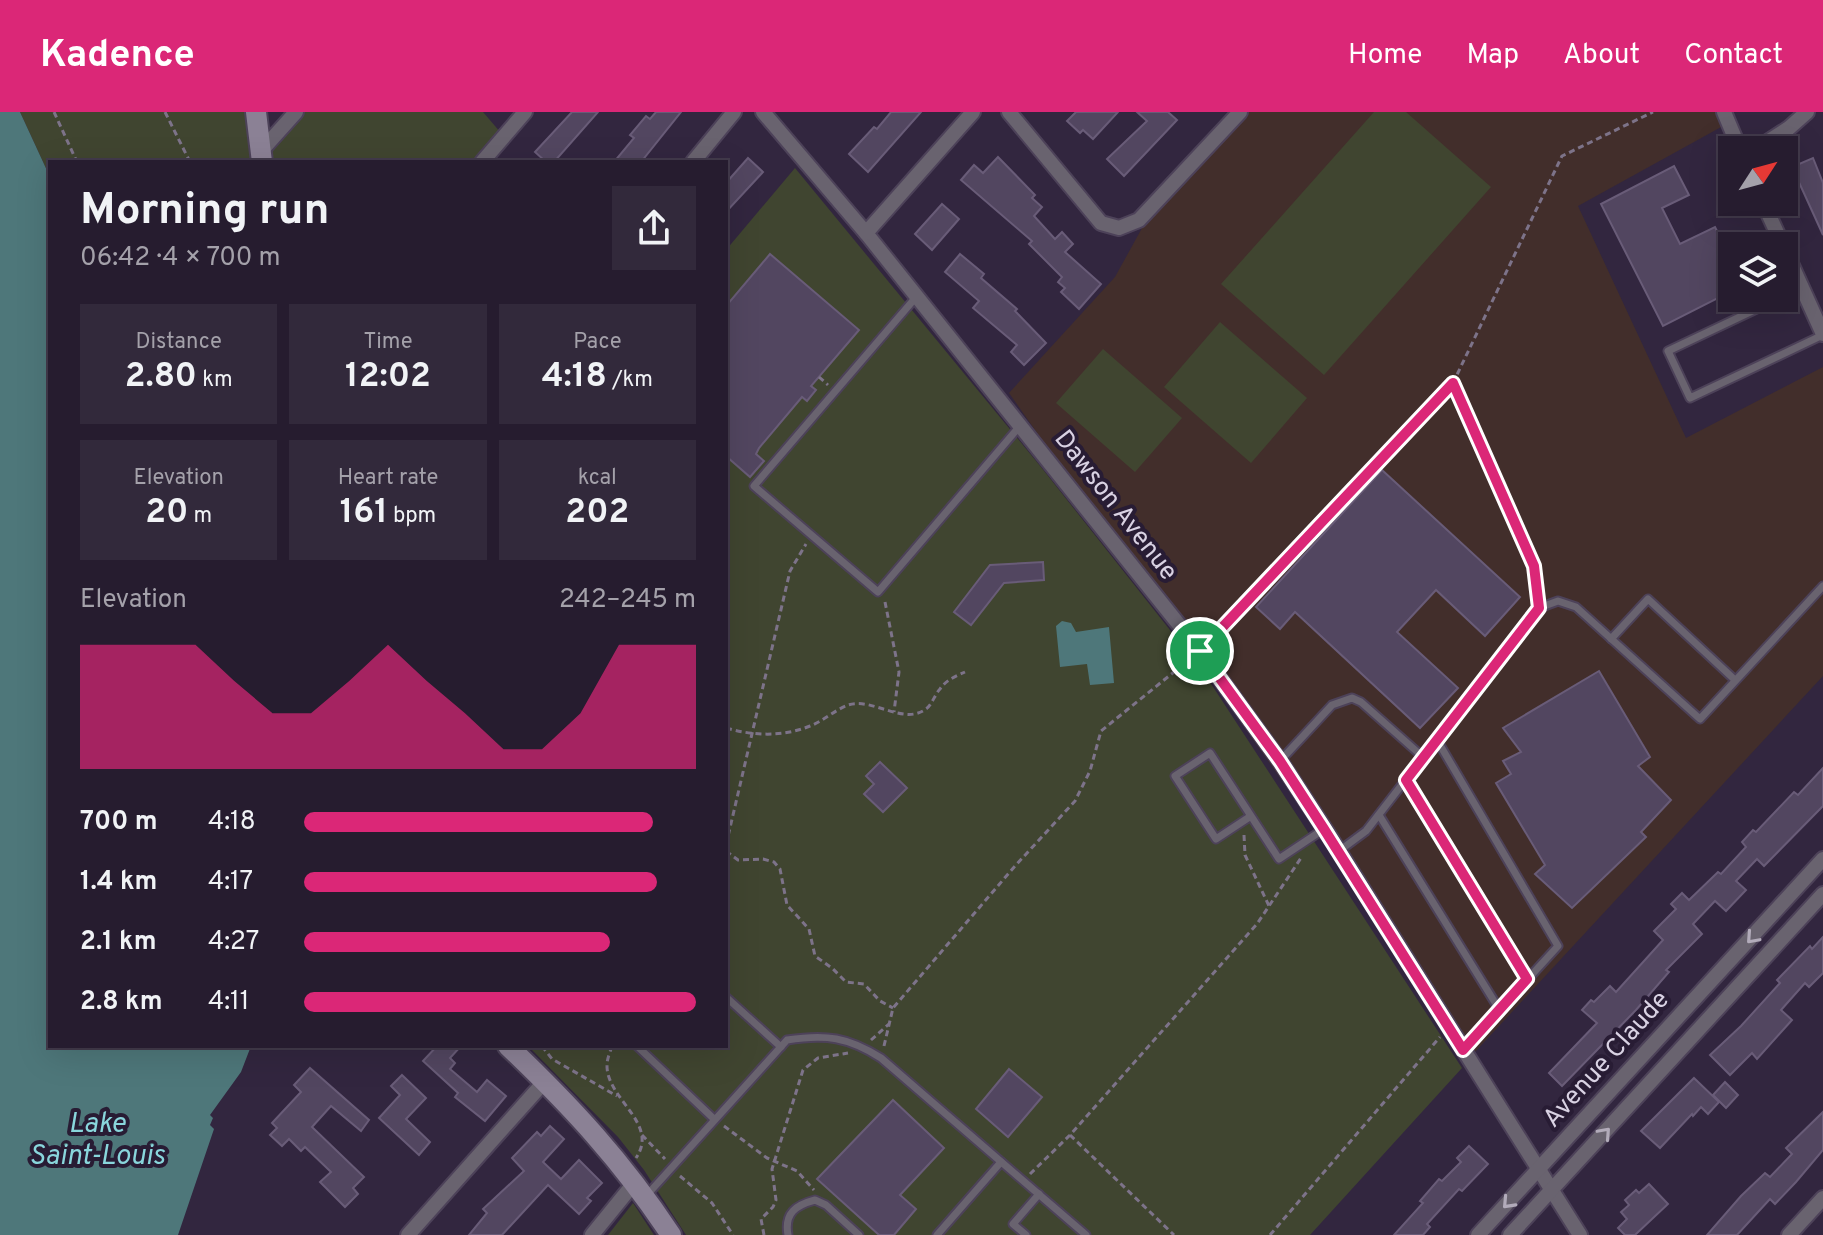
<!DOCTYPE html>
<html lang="en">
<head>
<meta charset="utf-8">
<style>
  body { margin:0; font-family:Overpass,sans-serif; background:#32293b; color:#f1f3f6; height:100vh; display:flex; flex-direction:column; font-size:30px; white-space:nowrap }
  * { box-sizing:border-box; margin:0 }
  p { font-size:26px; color:#a4a1aa }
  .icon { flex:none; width:44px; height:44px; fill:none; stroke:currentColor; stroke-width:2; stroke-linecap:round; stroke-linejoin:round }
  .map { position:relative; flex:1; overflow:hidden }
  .side { position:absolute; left:48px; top:48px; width:680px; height:888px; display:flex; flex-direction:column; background:#261c2f; border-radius:0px; box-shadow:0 8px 32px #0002,0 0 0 2px #423a4b }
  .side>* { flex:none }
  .needle { width:52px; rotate:54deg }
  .buttons { position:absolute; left:1718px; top:24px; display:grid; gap:16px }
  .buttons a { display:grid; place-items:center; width:80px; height:80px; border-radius:0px; background:#261c2f; box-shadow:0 8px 32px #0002,0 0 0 2px #423a4b; font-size:40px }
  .pin { position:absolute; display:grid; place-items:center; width:68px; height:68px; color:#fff; margin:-34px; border:4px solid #fff; border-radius:50%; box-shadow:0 2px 8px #0007 }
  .round { display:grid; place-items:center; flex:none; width:84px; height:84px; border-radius:0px; background:#32293b }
  .headline { display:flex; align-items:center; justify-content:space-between; height:136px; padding:0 32px }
  h1 { font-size:44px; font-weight:700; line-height:60px }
  .stats { display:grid; grid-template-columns:repeat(3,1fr); gap:12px; height:136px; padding:8px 32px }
  .stats div { display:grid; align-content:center; border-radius:0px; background:#32293b; text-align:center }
  .stats b { font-size:34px; font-weight:700 }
  .stats small { font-size:22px; font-weight:400 }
  .stats p { font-size:22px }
  .chart { height:224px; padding:16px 32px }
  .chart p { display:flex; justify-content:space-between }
  .chart svg { width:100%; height:144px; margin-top:8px; fill:#db2777; opacity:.7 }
  ul { padding:0 32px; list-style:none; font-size:26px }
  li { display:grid; grid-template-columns:128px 96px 1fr; align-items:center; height:60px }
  li i { height:20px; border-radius:10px; background:#db2777 }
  header { display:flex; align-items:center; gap:48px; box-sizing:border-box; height:112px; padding:0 40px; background:#db2777; color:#fff }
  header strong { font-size:38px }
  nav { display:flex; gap:44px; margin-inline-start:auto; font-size:28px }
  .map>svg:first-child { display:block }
</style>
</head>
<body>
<header>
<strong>Kadence</strong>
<nav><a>Home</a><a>Map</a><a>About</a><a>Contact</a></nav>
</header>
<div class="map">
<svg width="1823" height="1123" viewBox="0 0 1823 1123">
  <rect width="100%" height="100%" fill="#32263f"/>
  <polygon fill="#422e2b" points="1248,0 1716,0 1723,14 1578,94 1686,326 1823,255 1823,564 1474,941 1009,281 1115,165 1147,107"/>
  <g fill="#404530">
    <polygon points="20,0 245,0 251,50 50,50 50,65"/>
    <polygon points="296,0 483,0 501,21 473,50 262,50"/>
    <polygon points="1374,0 1406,0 1491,75 1324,263 1221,172"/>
    <polygon points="795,56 1041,355 1204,561 1462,956 1310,1123 686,1123 644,1058 618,1025 528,934 726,934 726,138"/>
    <polygon points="1220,210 1307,286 1251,351 1164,275"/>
    <polygon points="1103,237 1182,306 1135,360 1056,291"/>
    <polygon points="633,1091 654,1123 608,1123"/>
  </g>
  <g fill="#4e777a">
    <polygon points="0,0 20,0 50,65 50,934 251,934 241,960 210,1003 213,1006 210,1013 214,1017 178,1123 0,1123"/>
    <polygon points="1062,509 1071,511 1076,520 1109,515 1114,571 1090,573 1087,552 1060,555 1056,514"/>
  </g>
  <g fill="#524660" stroke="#695c78" stroke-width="2">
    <polygon points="572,0 598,0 554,50 546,50 535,40"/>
    <polygon points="656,0 681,0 641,50 614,50 634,26 630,23 646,4 650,7"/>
    <polygon points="891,0 921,0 868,60 849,42 874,15 877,17"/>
    <polygon points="1076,0 1118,0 1093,27 1083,18 1080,21 1067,9"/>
    <polygon points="1137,0 1168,0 1177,8 1124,64 1107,47 1147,9"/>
    <polygon points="998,45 1035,83 1032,86 1042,95 1034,104 1055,127 1062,120 1073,132 1065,140 1101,172 1079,197 1061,180 1065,176 1058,170 1062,165 1029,132 1032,129 961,68 974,53 983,61"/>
    <polygon points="748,46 763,60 726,100 726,71"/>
    <polygon points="1813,46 1823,71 1823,123 1792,55"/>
    <polygon points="1674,54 1689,83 1662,96 1680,132 1715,115 1732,148 1732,179 1663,214 1601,92"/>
    <polygon points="942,92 959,107 932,138 915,122"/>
    <polygon points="770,142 859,218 811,274 816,278 807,289 802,285 759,336 756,342 764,349 750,365 726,344 726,194"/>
    <polygon points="960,142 984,162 981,166 1017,197 1015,199 1046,231 1024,253 1011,240 1017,233 973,196 979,189 945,160"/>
    <polygon points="1382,358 1520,485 1485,524 1436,478 1397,520 1458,576 1420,616 1295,500 1280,517 1256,495"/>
    <polygon points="1043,450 1044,468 1004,471 971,513 954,500 990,453"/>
    <polygon points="1599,559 1650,645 1638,654 1671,688 1641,720 1646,725 1572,796 1535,762 1545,753 1496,671 1511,662 1503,649 1521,640 1503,616"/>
    <polygon points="880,650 907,676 883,700 864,682 874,672 866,664"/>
    <polygon points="1823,656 1823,694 1764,754 1757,747 1736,769 1746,778 1726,799 1715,789 1693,812 1702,822 1666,858 1669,860 1636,898 1562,974 1549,961 1597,911 1582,898 1591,888 1594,890 1610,874 1616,880 1663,828 1654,819 1676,797 1671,792 1682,781 1689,788 1718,760 1721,762 1746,735 1742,730 1753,718 1756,720 1794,680 1798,683"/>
    <polygon points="1823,825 1823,861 1809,875 1805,871 1781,898 1792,908 1757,947 1752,941 1730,963 1710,943 1741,914 1780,871 1777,868 1810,834 1812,837"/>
    <polygon points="437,934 461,934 450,946 455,951 450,957 477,980 487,968 506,984 485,1009 455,985 458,981 423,949"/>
    <polygon points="310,956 369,1008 361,1019 331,994 312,1015 364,1065 353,1076 358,1082 345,1095 320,1070 331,1060 305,1035 301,1039 289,1027 282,1034 270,1023 277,1016 272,1011 301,980 294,973"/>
    <polygon points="1009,957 1042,985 1008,1025 976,997"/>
    <polygon points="402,963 426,986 406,1007 430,1030 419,1043 379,1006 400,983 391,974"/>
    <polygon points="1694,966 1719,990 1708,1002 1701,995 1693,1004 1692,1002 1660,1036 1641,1019"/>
    <polygon points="1725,970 1738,983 1726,996 1713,983"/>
    <polygon points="893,988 944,1036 900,1083 916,1097 894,1123 879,1123 817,1067"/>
    <polygon points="1823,1000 1823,1038 1796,1070 1775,1092 1770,1087 1737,1123 1707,1123 1741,1084 1765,1061 1770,1065 1792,1042 1786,1036"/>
    <polygon points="550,1014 564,1027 543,1050 561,1067 579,1048 602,1071 587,1086 591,1089 579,1102 548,1073 502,1123 469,1123 487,1101 483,1097 524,1059 512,1046 537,1020 541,1024"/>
    <polygon points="1469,1034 1488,1052 1462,1079 1459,1077 1427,1112 1430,1115 1423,1123 1394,1123 1423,1091 1420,1089 1439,1067 1442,1069 1461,1050 1457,1046"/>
    <polygon points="1649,1072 1668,1092 1635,1123 1625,1123 1618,1116 1627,1107 1621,1100 1629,1093 1625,1088 1636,1078 1639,1081"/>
  </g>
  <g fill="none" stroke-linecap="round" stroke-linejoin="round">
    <g stroke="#4d4259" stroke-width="11">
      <g id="lane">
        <polyline points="917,184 754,374 878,480 1019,315"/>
        <polyline points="1784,184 1801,176"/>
        <polyline points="1780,186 1668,239 1690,286 1823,223"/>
        <polyline points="1611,527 1648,487 1735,568"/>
        <polyline points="1437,628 1558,834 1464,937"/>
        <polyline points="1280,649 1332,593 1352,586 1361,590 1423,645"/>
        <polyline points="1406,668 1527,867"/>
        <polyline points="1379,703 1499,897"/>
        <polyline points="1251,704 1216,727 1175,664 1210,641 1279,747 1324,717"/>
        <polyline points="1339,739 1366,719 1539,496 1558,489 1576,495 1700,607 1823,474"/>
        <polyline points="726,885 781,935"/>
        <polyline points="637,934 714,1007"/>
        <path d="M 647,1083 L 787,928 C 826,922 848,925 881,946 L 1086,1123"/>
        <path d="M 788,1123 C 784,1101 796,1093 815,1088 L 826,1093 L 859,1123"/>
        <polyline points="937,1123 1001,1050"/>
        <polyline points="1026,1123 1013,1112 1039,1082"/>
      </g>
    </g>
    <g stroke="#4d4259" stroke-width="18">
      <g id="street">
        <polyline points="763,0 866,121 1200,539 1280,649 1328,722 1580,1123"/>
        <polyline points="1009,0 1101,111 1119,116 1139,108 1240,0"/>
        <polyline points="1724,0 1740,38"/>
        <polyline points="262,38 296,0"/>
        <polyline points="1755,38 1789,16 1807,0"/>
        <polyline points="482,50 525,0"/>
        <polyline points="693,50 734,0"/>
        <polyline points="1763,90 1783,134"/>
        <polyline points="866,121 973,0"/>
        <polyline points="1784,136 1823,222"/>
        <polyline points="408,1123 545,969"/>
        <polyline points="592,1123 635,1070"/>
        <polyline points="1478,1123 1823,747"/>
        <polyline points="1510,1123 1823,782"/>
        <polyline points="1789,1123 1823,1086"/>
      </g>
    </g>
    <g stroke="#4d4259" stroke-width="24">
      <g id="secondary">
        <polyline points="256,0 262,50"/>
        <path d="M 508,934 C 572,995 622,1049 671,1123"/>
      </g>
    </g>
    <g stroke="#7d7389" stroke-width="3" stroke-dasharray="6 4" stroke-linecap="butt">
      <polyline points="54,0 77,50"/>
      <polyline points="165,0 190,50"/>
      <polyline points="819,265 828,273"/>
      <polyline points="1537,484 1534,454 1453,271 1562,44 1653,0"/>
      <polyline points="885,490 899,560 894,600"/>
      <polyline points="1210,528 1453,271"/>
      <path d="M 726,616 C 754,624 783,625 810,614 C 823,609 835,598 848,593 C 873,585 903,614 926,597 C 932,593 935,582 940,577 C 946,568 956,564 965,560"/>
      <polyline points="1244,723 1245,743 1269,794"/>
      <polyline points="726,733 790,459 806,432"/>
      <polyline points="726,739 738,748 763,747 774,750 780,757 787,793 809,817 815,844 832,856 846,870 864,872 880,889 893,896"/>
      <polyline points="871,928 889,912"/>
      <polyline points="542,934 552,947 617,984"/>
      <path d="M 612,934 C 610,940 607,947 607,953 C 606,987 660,1011 636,1046"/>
      <polyline points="884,934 893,896 1015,754 1075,689 1090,659 1101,619 1190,547"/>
      <polyline points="724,1014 767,1046 797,1059 814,1078"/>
      <polyline points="642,1023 665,1047"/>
      <polyline points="1070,1023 1174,1123"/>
      <polyline points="1030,1062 1070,1023 1257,812 1301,746"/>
      <polyline points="680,1064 712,1091 733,1123"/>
      <polyline points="764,1123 761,1107 773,1095 776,1088 772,1057 803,958 818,946 848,941"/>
      <polyline points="1270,1123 1440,925"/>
    </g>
    <use href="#lane" stroke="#69636f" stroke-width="7"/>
    <use href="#street" stroke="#69636f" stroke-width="14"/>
    <use href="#secondary" stroke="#8b8195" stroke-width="20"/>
  </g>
  <defs><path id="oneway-chevron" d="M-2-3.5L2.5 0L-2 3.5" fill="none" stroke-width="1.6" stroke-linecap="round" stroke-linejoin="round" transform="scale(2)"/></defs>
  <g stroke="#b2abba">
    <use href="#oneway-chevron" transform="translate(1752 826) rotate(132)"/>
    <use href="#oneway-chevron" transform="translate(1605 1021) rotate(-48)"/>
    <use href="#oneway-chevron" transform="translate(1508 1091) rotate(133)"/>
  </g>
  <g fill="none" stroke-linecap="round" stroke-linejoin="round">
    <g stroke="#fff" stroke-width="16">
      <polygon id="route" points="1453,271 1534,454 1539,496 1406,668 1527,867 1463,938 1324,717 1280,649 1200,539"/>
    </g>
    <use href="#route" stroke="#db2777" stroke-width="10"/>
  </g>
  <g text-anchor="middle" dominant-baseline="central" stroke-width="8" stroke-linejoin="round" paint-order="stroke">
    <g font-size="26" fill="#d9d2e3" stroke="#281c34">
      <text transform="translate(1115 394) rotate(52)">Dawson Avenue</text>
      <text transform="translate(1607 948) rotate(-48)">Avenue Claude</text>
    </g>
    <g font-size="28" font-style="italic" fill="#89d6dc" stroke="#281c34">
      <text x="97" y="1013">Lake<tspan x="97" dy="32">Saint-Louis</tspan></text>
    </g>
  </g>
</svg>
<div class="buttons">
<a><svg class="needle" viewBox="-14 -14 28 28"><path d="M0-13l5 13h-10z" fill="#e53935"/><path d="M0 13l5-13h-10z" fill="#a4a1aa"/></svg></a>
<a><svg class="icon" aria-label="layers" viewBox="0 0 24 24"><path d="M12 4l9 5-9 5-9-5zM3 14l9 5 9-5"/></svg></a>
</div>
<div class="pin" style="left:1200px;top:539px;background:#1e9e55"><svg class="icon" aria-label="arrive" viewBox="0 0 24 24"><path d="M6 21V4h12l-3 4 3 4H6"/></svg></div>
<section class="side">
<div class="headline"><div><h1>Morning run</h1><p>06:42 · 4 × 700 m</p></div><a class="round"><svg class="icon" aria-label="share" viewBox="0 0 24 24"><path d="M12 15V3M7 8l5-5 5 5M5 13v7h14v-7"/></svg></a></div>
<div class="stats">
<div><p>Distance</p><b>2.80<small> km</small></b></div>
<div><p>Time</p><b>12:02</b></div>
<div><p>Pace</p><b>4:18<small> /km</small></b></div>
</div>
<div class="stats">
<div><p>Elevation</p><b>20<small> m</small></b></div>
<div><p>Heart rate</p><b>161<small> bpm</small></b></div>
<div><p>kcal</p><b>202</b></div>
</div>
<div class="chart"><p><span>Elevation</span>242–245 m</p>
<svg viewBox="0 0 160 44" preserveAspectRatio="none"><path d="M0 44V6L10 6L20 6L30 6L40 17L50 27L60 27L70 17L80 6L90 17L100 27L110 38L120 38L130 27L140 6L150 6L160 6V44z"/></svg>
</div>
<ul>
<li><b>700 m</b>4:18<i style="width:89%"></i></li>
<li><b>1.4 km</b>4:17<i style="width:90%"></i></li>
<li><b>2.1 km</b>4:27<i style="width:78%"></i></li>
<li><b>2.8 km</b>4:11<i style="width:100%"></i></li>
</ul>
</section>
</div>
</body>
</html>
